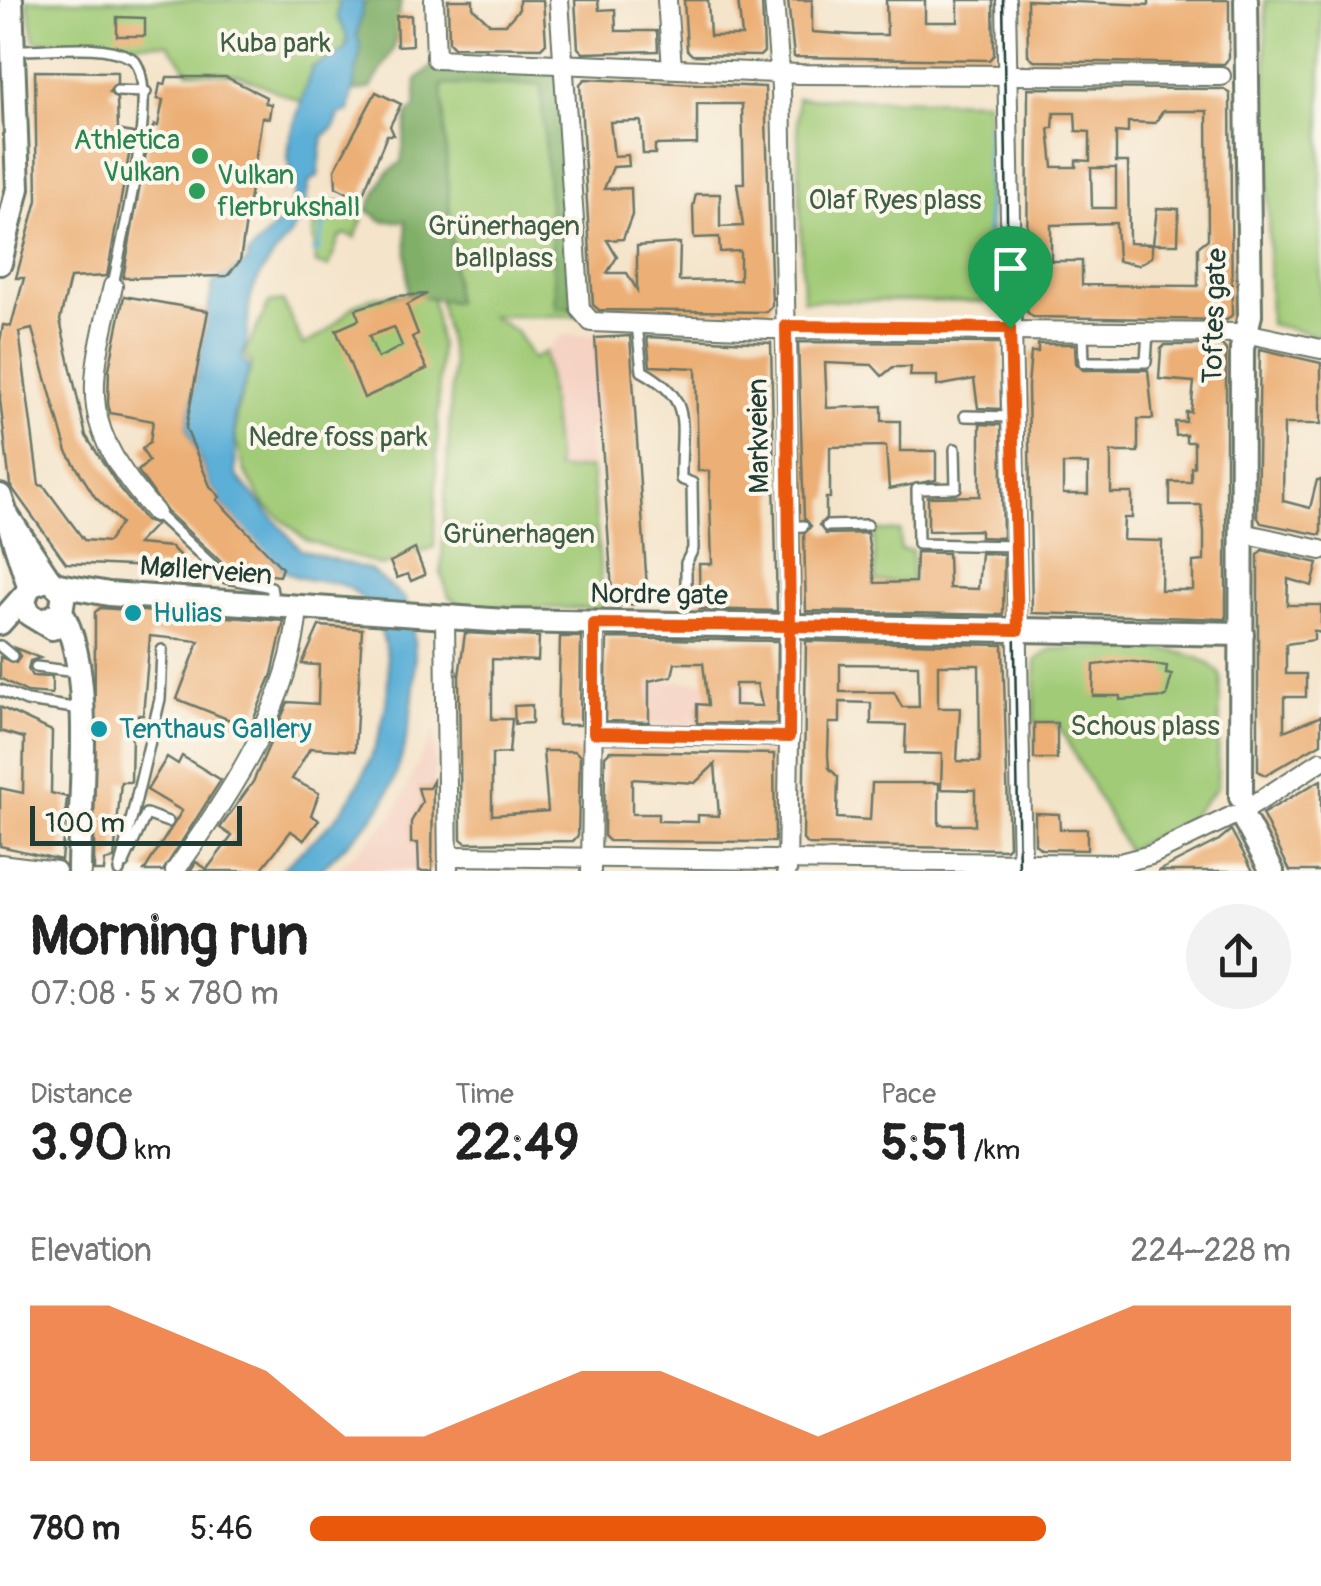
<!DOCTYPE html>
<html lang="en">
<head>
<meta charset="utf-8">
<style>
  body { margin:0; font-family:Pangolin,sans-serif; background:#f2f2f2; color:#222; height:100vh; display:flex; flex-direction:column; font-size:38px; white-space:nowrap }
  * { box-sizing:border-box; margin:0 }
  p { font-size:32px; color:#767676 }
  .icon { flex:none; width:55px; height:55px; fill:none; stroke:currentColor; stroke-width:2; stroke-linecap:round; stroke-linejoin:round }
  .map { position:relative; height:871px; overflow:hidden }
  .details { display:flex; flex-direction:column; background:#fff; flex:1 }
  .details>* { flex:none }
  .scale { position:absolute; left:30px; bottom:25px; width:212px; box-sizing:border-box; padding-left:10px; border:5px solid #1f3d34; border-top:0; font-size:28px; line-height:35px; white-space:nowrap; color:#1f3d34; -webkit-text-stroke:8px #fbf7ec; paint-order:stroke }
  .pin { position:absolute; display:grid; place-items:center; width:85px; height:85px; color:#fff; margin:-102px -42px; border-radius:50% 50% 50% 0; rotate:-45deg; box-shadow:0 0 10px #0007 }
  .pin .icon { rotate:45deg }
  .round { display:grid; place-items:center; flex:none; width:105px; height:105px; border-radius:52px; background:#f2f2f2 }
  .headline { display:flex; align-items:center; justify-content:space-between; height:170px; padding:0 30px }
  h1 { font-size:55px; font-weight:700; line-height:75px }
  .figures { display:grid; grid-template-columns:repeat(3,1fr); gap:15px; height:170px; padding:10px 30px }
  .figures div { display:grid; align-content:center }
  .figures b { font-size:50px; font-weight:700 }
  .figures small { font-size:28px; font-weight:400 }
  .figures p { font-size:28px }
  .chart { height:280px; padding:20px 30px }
  .chart p { display:flex; justify-content:space-between }
  .chart svg { width:100%; height:180px; margin-top:10px; fill:#ea580c; opacity:.7 }
  ul { padding:0 30px; list-style:none; font-size:32px }
  li { display:grid; grid-template-columns:160px 120px 1fr; align-items:center; height:75px }
  li i { height:25px; border-radius:12px; background:#ea580c }
  .map>svg:first-child { display:block }
</style>
</head>
<body>
<div class="map">
<svg width="1321" height="871" viewBox="0 0 1321 871">
  <rect width="100%" height="100%" fill="#fbf7ec"/>
  <filter id="ink" filterUnits="userSpaceOnUse"><feTurbulence type="fractalNoise" baseFrequency=".01" numOctaves="2"/><feDisplacementMap in="SourceGraphic" scale="20" xChannelSelector="R" yChannelSelector="G"/><feConvolveMatrix kernelMatrix="1 2 1 2 8 2 1 2 1" color-interpolation-filters="sRGB"/></filter>
  <filter id="wash" filterUnits="userSpaceOnUse"><feTurbulence type="fractalNoise" baseFrequency=".0048" numOctaves="4" result="noise"/><feDisplacementMap in="SourceGraphic" scale="40" xChannelSelector="R" yChannelSelector="G"/><feGaussianBlur stdDeviation="2.25" result="paint"/><feColorMatrix in="noise" values="0 0 0 0 0 0 0 0 0 0 0 0 0 0 0 0 0 1.4 0 .05"/><feComposite in="paint" operator="in"/></filter>
  <g filter="url(#wash)">
    <rect width="100%" height="100%" fill="#f4e4ca"/>
    <g fill="#f5d2c3">
      <polygon points="562,335 595,335 601,427 588,430 591,468 557,470 545,352"/>
      <polygon points="649,681 747,682 746,728 648,725"/>
      <polygon points="435,728 435,843 430,844 430,864 435,864 435,871 336,871 392,818"/>
    </g>
    <g fill="#a1cb77" stroke="#608456" stroke-width="2.5">
      <polygon points="27,0 339,0 347,33 345,51 312,67 302,102 239,75 188,71 168,44 35,41"/>
      <polygon points="1265,0 1321,0 1321,336 1270,324"/>
      <path d="M 436,59 L 563,64 L 580,316 L 491,316 L 517,332 L 532,359 L 545,352 L 557,470 L 591,468 L 604,609 L 463,606 L 449,597 L 441,573 L 453,364 L 439,298 L 432,298 L 440,345 L 434,547 L 382,566 L 306,540 L 264,504 L 245,472 L 236,441 L 236,413 L 252,363 L 244,355 L 269,303 L 283,301 L 303,345 C 329,332 328,330 347,312 C 369,290 404,294 431,296 Z"/>
      <polygon points="797,98 987,101 991,302 803,300"/>
      <polygon points="338,201 353,207 362,220 355,238 346,234 339,238 329,267 316,264 313,232 323,206"/>
      <polygon points="874,531 900,531 900,550 912,550 912,582 876,581"/>
      <path d="M 1052,649 C 1095,649 1196,637 1221,676 L 1217,788 L 1186,821 L 1127,850 L 1057,723 L 1034,723 L 1036,660 Z"/>
    </g>
    <g fill="#80af68" stroke="#50764e" stroke-width="2.5">
      <polygon points="370,0 401,0 394,48 371,88 352,92 361,47 357,36 361,6"/>
      <polygon points="436,63 560,70 576,308 556,308 541,85 442,85 455,302 408,294 406,221 383,221 367,210 386,174 401,162 408,113 415,108 417,79"/>
    </g>
    <path fill="#5bafd7" stroke="#3d7686" stroke-width="2.5" d="M 339,0 L 364,0 L 357,36 L 361,47 L 349,111 L 339,115 L 334,128 L 323,136 L 318,176 L 309,182 C 302,239 279,238 256,283 C 243,308 252,334 242,359 L 250,368 L 234,414 L 236,475 L 301,550 L 370,570 L 405,599 C 426,651 411,755 383,803 C 367,829 340,848 320,871 L 281,871 C 300,849 323,835 340,813 C 382,758 415,650 357,594 C 338,576 314,585 292,575 C 270,566 236,519 217,500 L 220,497 L 210,486 L 187,427 L 213,283 L 248,262 L 248,255 L 291,210 L 296,189 L 288,158 L 290,138 L 312,67 C 341,53 360,51 337,17 Z"/>
    <g fill="none" stroke-linecap="round" stroke-linejoin="round">
      <g stroke="#5bafd7" stroke-width="4">
        <polyline points="987,125 988,267"/>
        <polyline points="313,252 318,251 325,220 331,214"/>
      </g>
    </g>
    <g id="blocks">
      <g fill="#ecaf74" fill-rule="evenodd">
        <polygon points="448,0 473,0 473,8 490,24 506,24 519,9 519,0 543,0 546,43 541,48 454,47 449,42"/>
        <polygon points="575,0 598,0 599,10 615,9 616,31 657,31 658,51 583,53 578,48"/>
        <polygon points="684,0 708,0 710,36 742,36 738,0 762,0 764,52 760,56 692,55 687,50"/>
        <polygon points="788,0 812,0 812,32 855,35 887,35 886,0 925,0 925,22 958,22 958,0 993,0 994,55 989,60 794,57"/>
        <polygon points="1027,0 1149,5 1149,0 1229,0 1229,58 1224,64 1034,61 1028,55"/>
        <polygon points="411,15 412,45 397,46 396,16"/>
        <polygon points="117,17 145,18 145,36 117,36"/>
        <path d="M 35,71 L 117,72 L 117,83 L 109,92 L 117,99 L 118,130 L 133,133 L 107,276 L 70,278 L 60,320 L 86,436 L 120,489 L 145,520 L 156,524 L 137,544 L 171,547 L 182,558 L 172,568 L 66,563 L 10,485 L 0,400 L 0,341 L 3,325 L 11,326 L 24,278 L 16,278 L 37,200 ZM 32,329 L 67,452 L 95,497 L 121,523 L 108,542 L 84,540 L 44,486 L 39,485 L 19,332 Z"/>
        <polygon points="167,77 226,77 266,97 265,103 271,104 269,118 262,117 240,261 227,276 123,278 149,136 154,125 158,126 163,100 157,99 160,84 165,85"/>
        <path d="M 585,79 L 765,87 L 772,306 L 766,312 L 599,310 L 593,305 L 580,84 ZM 697,104 L 742,104 L 744,183 L 737,183 L 743,226 L 720,227 L 720,194 L 696,194 L 693,207 L 694,238 L 719,237 L 720,252 L 740,251 L 740,280 L 679,281 L 680,243 L 637,246 L 637,290 L 627,273 L 607,273 L 617,257 L 607,240 L 623,239 L 632,215 L 631,188 L 604,189 L 613,167 L 629,166 L 628,155 L 614,156 L 610,122 L 641,121 L 643,154 L 655,154 L 655,145 L 697,144 Z"/>
        <path d="M 1028,88 L 1224,89 L 1230,94 L 1232,315 L 1227,320 L 1033,317 L 1027,312 ZM 1163,111 L 1207,111 L 1208,239 L 1198,247 L 1198,286 L 1082,285 L 1082,261 L 1051,261 L 1051,225 L 1116,223 L 1118,261 L 1138,265 L 1152,257 L 1152,244 L 1129,243 L 1128,162 L 1116,162 L 1116,132 L 1128,133 L 1128,122 L 1155,123 ZM 1054,113 L 1075,113 L 1076,131 L 1090,132 L 1090,161 L 1076,160 L 1076,167 L 1053,167 L 1049,128 L 1053,128 ZM 1091,168 L 1116,168 L 1116,208 L 1092,208 Z"/>
        <polygon points="376,92 401,104 390,126 394,135 387,135 362,196 354,196 336,187 335,169"/>
        <polygon points="1157,208 1179,209 1178,244 1153,244"/>
        <path d="M 427,294 L 407,305 L 418,334 L 412,337 L 427,369 L 364,398 L 336,330 L 359,320 L 356,309 L 397,296 ZM 394,327 L 402,346 L 378,358 L 369,336 Z"/>
        <polygon points="124,296 208,311 186,428 210,486 220,497 217,500 282,568 279,576 230,570 167,512 138,471 149,461 142,449 150,442 153,421 110,413 108,404 109,369"/>
        <polygon points="630,336 648,603 613,606 595,338"/>
        <polygon points="647,337 771,343 777,611 700,609 699,564 712,564 709,471 698,471 696,368 650,366"/>
        <polygon points="798,342 1000,343 1001,409 978,408 974,379 937,386 937,376 910,376 911,367 893,367 882,376 872,365 825,363 827,408 882,406 882,421 900,421 900,451 936,451 936,480 889,489 886,446 830,447 830,498 826,498 826,518 819,525 826,534 867,533 875,583 915,582 916,552 948,553 949,588 978,589 981,553 1004,554 1003,615 806,611 804,534 811,526 804,518"/>
        <path d="M 1038,344 L 1075,344 L 1076,363 L 1083,370 L 1148,370 L 1153,419 L 1138,419 L 1138,452 L 1111,452 L 1111,493 L 1132,493 L 1132,518 L 1124,518 L 1123,540 L 1162,541 L 1161,590 L 1193,590 L 1193,562 L 1204,561 L 1204,532 L 1201,505 L 1170,505 L 1170,482 L 1191,482 L 1191,467 L 1194,467 L 1194,442 L 1186,442 L 1186,435 L 1176,436 L 1175,422 L 1186,422 L 1186,412 L 1191,412 L 1194,382 L 1159,379 L 1161,349 L 1165,345 L 1222,345 L 1226,350 L 1226,619 L 1032,613 L 1028,386 L 1031,352 L 1038,352 ZM 1063,464 L 1088,464 L 1088,494 L 1063,494 Z"/>
        <polygon points="1260,349 1321,363 1321,424 1284,424 1283,501 1310,508 1317,480 1321,480 1321,535 1261,523 1257,516"/>
        <polygon points="980,424 1001,425 1003,538 980,537 980,530 928,531 928,497 980,496"/>
        <polygon points="415,549 425,575 411,581 408,574 397,578 390,562"/>
        <polygon points="1262,550 1318,563 1312,586 1288,579 1287,605 1321,605 1321,633 1314,631 1314,640 1286,644 1286,674 1306,674 1306,697 1284,697 1284,731 1321,716 1321,743 1265,775 1258,771 1258,554"/>
        <polygon points="100,608 284,621 272,674 250,728 177,699 199,641 150,636 143,715 137,715 137,734 132,734 131,782 121,782 114,859 105,861 104,871 94,871 95,612"/>
        <polygon points="319,626 362,629 355,751 310,748 292,779 319,793 311,815 319,820 304,840 291,831 260,871 190,871 196,862 207,869 232,836 220,828 253,782 288,702 318,704 319,665 302,664"/>
        <polygon points="465,633 539,637 538,661 492,659 492,719 512,719 509,753 492,754 492,815 548,811 543,751 575,751 580,756 578,836 573,841 466,843 461,839 459,676"/>
        <polygon points="560,637 581,637 580,725 558,725"/>
        <path d="M 607,638 L 778,641 L 777,724 L 697,723 L 697,704 L 708,705 L 703,663 L 675,663 L 672,676 L 649,681 L 649,722 L 605,721 ZM 735,684 L 757,684 L 762,706 L 735,705 Z"/>
        <path d="M 806,641 L 1003,645 L 1009,846 L 1006,849 L 809,845 L 803,840 ZM 840,664 L 918,665 L 919,707 L 902,707 L 894,692 L 840,692 ZM 938,665 L 979,665 L 980,762 L 957,761 L 960,708 L 938,708 ZM 840,702 L 871,703 L 871,724 L 906,725 L 905,753 L 942,754 L 941,789 L 975,790 L 975,825 L 939,825 L 939,783 L 872,783 L 870,820 L 837,818 L 838,777 L 829,768 L 828,755 L 829,723 L 840,723 Z"/>
        <polygon points="15,648 40,658 30,661 28,669 32,676 52,677 52,694 27,692 0,678 0,657 16,663 20,656"/>
        <polygon points="1127,661 1167,666 1166,674 1172,675 1166,697 1120,700 1120,696 1093,696 1094,665"/>
        <polygon points="532,705 532,723 515,724 514,706"/>
        <polygon points="0,707 52,731 51,793 67,797 61,860 0,846 0,788 23,793 24,738 0,731"/>
        <rect x="1034" y="723" width="23" height="36"/>
        <path d="M 610,751 L 774,754 L 775,842 L 609,841 L 604,836 L 605,756 ZM 715,764 L 719,816 L 698,815 L 698,822 L 658,821 L 658,814 L 632,814 L 632,779 L 695,783 Z"/>
        <polygon points="182,756 221,780 163,871 144,871 182,811 147,790 167,757 178,764"/>
        <polygon points="1321,780 1321,871 1290,871 1262,814"/>
        <polygon points="433,781 432,871 419,871 418,843 411,843 411,822 422,802 418,788 429,788"/>
        <polygon points="1035,813 1059,814 1060,829 1087,829 1087,850 1041,849 1035,844"/>
        <polygon points="1231,830 1253,871 1158,871 1219,840"/>
      </g>
    </g>
  </g>
  <g filter="url(#ink)">
    <use href="#blocks" fill-opacity="0" stroke="#6a7768" stroke-width="2.5"/>
    <g fill="none" stroke-linecap="round" stroke-linejoin="round">
      <g stroke="#6a7768" stroke-width="14">
        <g id="lane">
          <path d="M 15,50 C 50,51 101,41 131,58 C 164,78 120,246 113,285"/>
          <polyline points="117,91 146,92"/>
          <path d="M 637,324 L 642,371 C 695,400 680,423 681,479 L 692,483 L 693,549 L 686,563 L 686,588"/>
          <polyline points="1083,332 1084,362 1146,362 1148,331"/>
          <polyline points="965,416 1013,417"/>
          <polyline points="955,449 956,488 917,489 918,544 1017,546"/>
          <polyline points="155,512 226,578 271,587 274,605"/>
          <polyline points="827,526 867,525"/>
          <polyline points="788,527 803,526"/>
          <polyline points="0,646 12,656"/>
          <polyline points="36,667 76,672"/>
          <polyline points="0,690 27,701 81,709"/>
          <polyline points="124,863 146,814 168,822"/>
          <polyline points="119,871 160,699 162,650"/>
        </g>
      </g>
      <g stroke="#6a7768" stroke-width="22">
        <g id="street">
          <polyline points="434,0 436,59 800,74 1221,76"/>
          <polyline points="559,0 580,309 591,322 769,329 1245,333 1321,349"/>
          <polyline points="667,0 672,68"/>
          <polyline points="774,0 781,88 791,610 787,871"/>
          <polyline points="1006,0 1022,871"/>
          <path d="M 113,286 C 88,392 78,424 155,512"/>
          <polyline points="1242,533 1321,550"/>
          <polyline points="445,617 448,871"/>
          <polyline points="594,733 789,737"/>
          <polyline points="1250,807 1321,761"/>
          <polyline points="448,856 1116,864 1151,855 1234,815"/>
          <polyline points="0,864 56,871"/>
          <path d="M 175,871 C 229,796 292,702 298,607"/>
          <polyline points="591,871 594,624"/>
        </g>
      </g>
      <g stroke="#6a7768" stroke-width="28">
        <g id="secondary">
          <polyline points="0,263 18,188 11,0"/>
          <polyline points="0,496 29,586"/>
          <polyline points="8,517 49,579 64,593 61,612 44,621"/>
          <polyline points="49,579 29,586 24,602 29,614 52,628"/>
          <polyline points="59,585 109,594 506,621 1242,634"/>
          <path d="M 61,612 C 96,670 79,802 79,871"/>
          <polyline points="0,623 24,596"/>
          <polyline points="1241,797 1242,348 1250,315 1246,0"/>
          <polyline points="1243,817 1272,871"/>
        </g>
      </g>
      <use href="#lane" stroke="#fff" stroke-width="9"/>
      <use href="#street" stroke="#fff" stroke-width="18"/>
      <use href="#secondary" stroke="#fff" stroke-width="22"/>
      <polyline stroke="#1f3d34" stroke-width="2.5" points="1003,0 1019,871"/>
    </g>
  </g>
  <g fill="none" stroke-linecap="round" stroke-linejoin="round" filter="url(#ink)">
    <g stroke="#fff" stroke-width="20">
      <polyline id="route" points="1010,328 786,326 790,626 594,624 594,733 789,737 790,626 1018,630 1010,328"/>
    </g>
    <use href="#route" stroke="#ea580c" stroke-width="12"/>
  </g>
  <g fill="#2e9e5b" stroke="#fbf7ec" stroke-width="4">
    <circle cx="200" cy="156" r="10"/>
    <circle cx="197" cy="191" r="10"/>
  </g>
  <g fill="#0f9aa8" stroke="#fbf7ec" stroke-width="4">
    <circle cx="133" cy="613" r="10"/>
    <circle cx="99" cy="729" r="10"/>
  </g>
  <g text-anchor="middle" dominant-baseline="central" stroke-width="8" stroke-linejoin="round" paint-order="stroke">
    <g font-size="28" fill="#406045" stroke="#fbf7ec">
      <text x="275" y="43">Kuba park</text>
      <text x="895" y="200">Olaf Ryes plass</text>
      <text x="504" y="226">Grünerhagen<tspan x="504" dy="32">ballplass</tspan></text>
      <text x="338" y="437">Nedre foss park</text>
      <text x="519" y="534">Grünerhagen</text>
      <text x="1145" y="726">Schous plass</text>
    </g>
    <g font-size="28" fill="#27864d" stroke="#fbf7ec" text-anchor="end">
      <text x="180" y="140">Athletica<tspan x="180" dy="32">Vulkan</tspan></text>
      <text x="217" y="175" text-anchor="start">Vulkan<tspan x="217" dy="32">flerbrukshall</tspan></text>
    </g>
    <g font-size="28" fill="#1f3d34" stroke="#fbf7ec">
      <text transform="translate(1215 316) rotate(-88)">Toftes gate</text>
      <text transform="translate(759 436) rotate(-91)">Markveien</text>
      <text transform="translate(206 571) rotate(4)">Møllerveien</text>
      <text transform="translate(659 595) rotate(1)">Nordre gate</text>
    </g>
    <g font-size="28" fill="#0d838f" stroke="#fbf7ec" text-anchor="start">
      <text x="153" y="613">Hulias</text>
      <text x="119" y="729">Tenthaus Gallery</text>
    </g>
  </g>
</svg>
<div class="scale">100 m</div>
<div class="pin" style="left:1010px;top:328px;background:#1e9e55"><svg class="icon" aria-label="arrive" viewBox="0 0 24 24"><path d="M6 21V4h12l-3 4 3 4H6"/></svg></div>
</div>
<section class="details">
<div class="headline"><div><h1>Morning run</h1><p>07:08 · 5 × 780 m</p></div><a class="round"><svg class="icon" aria-label="share" viewBox="0 0 24 24"><path d="M12 15V3M7 8l5-5 5 5M5 13v7h14v-7"/></svg></a></div>
<div class="figures">
<div><p>Distance</p><b>3.90<small> km</small></b></div>
<div><p>Time</p><b>22:49</b></div>
<div><p>Pace</p><b>5:51<small> /km</small></b></div>
</div>
<div class="chart"><p><span>Elevation</span>224–228 m</p>
<svg viewBox="0 0 160 44" preserveAspectRatio="none"><path d="M0 44V6L10 6L20 14L30 22L40 38L50 38L60 30L70 22L80 22L90 30L100 38L110 30L120 22L130 14L140 6L150 6L160 6V44z"/></svg>
</div>
<ul>
<li><b>780 m</b>5:46<i style="width:75%"></i></li>
</ul>
</section>
</body>
</html>
